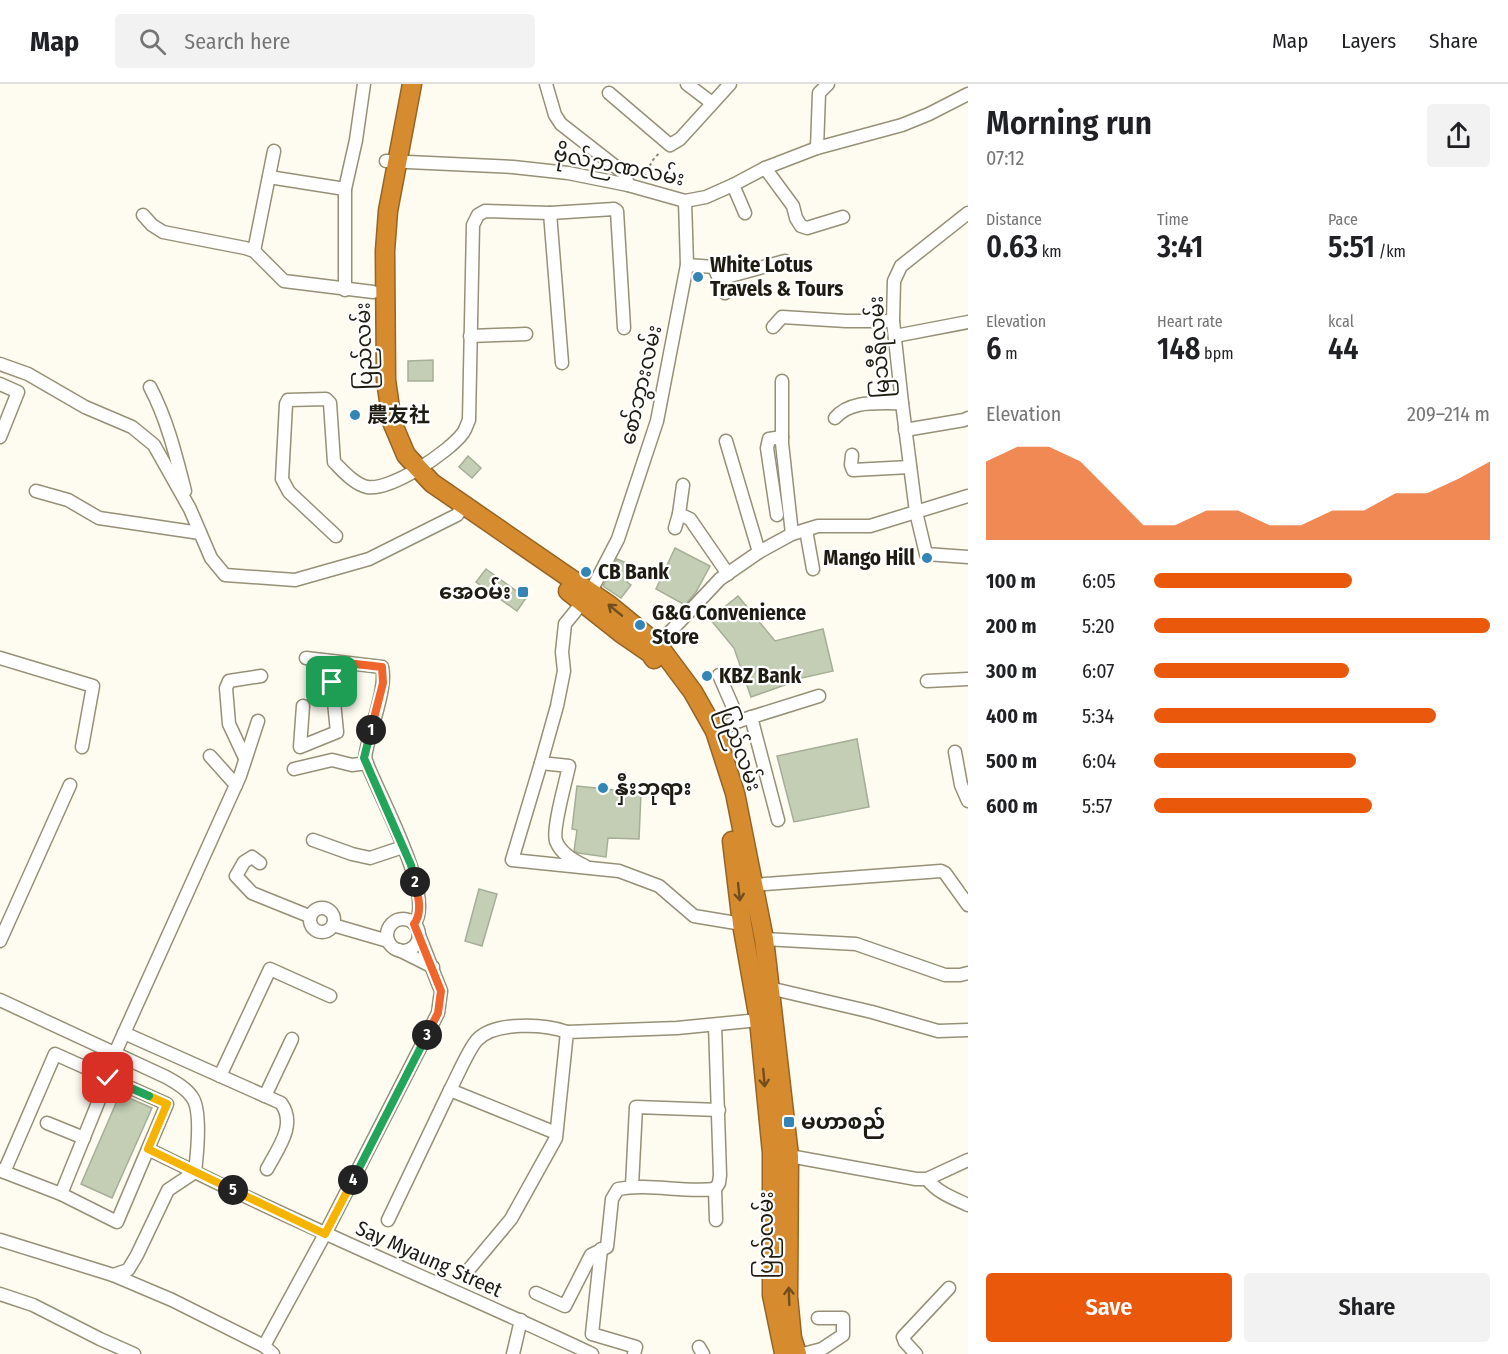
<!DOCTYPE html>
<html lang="en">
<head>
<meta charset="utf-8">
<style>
  body { margin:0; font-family:"Fira Sans Condensed","Noto Sans SC","Noto Sans Myanmar",sans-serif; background:#f2f2f2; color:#202124; height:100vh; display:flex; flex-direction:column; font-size:22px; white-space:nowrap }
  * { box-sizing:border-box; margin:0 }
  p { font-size:20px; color:#757577 }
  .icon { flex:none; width:33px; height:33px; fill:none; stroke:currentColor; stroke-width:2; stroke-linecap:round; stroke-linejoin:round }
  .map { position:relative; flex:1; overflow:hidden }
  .sheet { display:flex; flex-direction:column; background:#fff; width:540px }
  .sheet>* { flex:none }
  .pin { position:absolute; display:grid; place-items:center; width:51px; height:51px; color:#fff; margin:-26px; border-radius:12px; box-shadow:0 3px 9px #0006 }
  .km { position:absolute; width:30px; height:30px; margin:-15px; border-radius:50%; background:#222; color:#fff; font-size:16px; line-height:30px; text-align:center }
  .round { display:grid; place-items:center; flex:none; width:63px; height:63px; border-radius:6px; background:#f2f2f2 }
  .summary { display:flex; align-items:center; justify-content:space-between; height:102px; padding:0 18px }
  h1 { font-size:33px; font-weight:600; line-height:45px }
  .stats { display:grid; grid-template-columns:repeat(3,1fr); gap:9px; height:102px; padding:6px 18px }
  .stats div { display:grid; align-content:center }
  .stats b { font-size:30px; font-weight:600 }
  .stats small { font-size:16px; font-weight:400 }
  .stats p { font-size:16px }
  .chart { height:168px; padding:12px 18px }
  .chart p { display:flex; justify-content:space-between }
  .chart svg { width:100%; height:108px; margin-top:6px; fill:#ea580c; opacity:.7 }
  .cta { display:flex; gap:12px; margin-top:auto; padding:12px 18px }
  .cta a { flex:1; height:69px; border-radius:6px; background:#ea580c; color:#fff; font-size:24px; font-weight:600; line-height:69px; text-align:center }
  .cta a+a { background:#f2f2f2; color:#202124 }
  ul { padding:0 18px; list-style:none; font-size:20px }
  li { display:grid; grid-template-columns:96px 72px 1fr; align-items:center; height:45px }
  li i { height:15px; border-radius:8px; background:#ea580c }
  header { display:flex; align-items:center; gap:36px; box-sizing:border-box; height:84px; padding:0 30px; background:#fff; border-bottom:2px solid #e0e0e0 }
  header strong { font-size:28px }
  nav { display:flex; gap:33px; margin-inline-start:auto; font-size:21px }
  .search { width:420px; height:54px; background:#f2f2f2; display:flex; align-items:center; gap:15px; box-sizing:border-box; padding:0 21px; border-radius:6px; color:#757577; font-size:22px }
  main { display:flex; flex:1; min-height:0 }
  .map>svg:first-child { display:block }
</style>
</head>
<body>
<header>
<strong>Map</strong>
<div class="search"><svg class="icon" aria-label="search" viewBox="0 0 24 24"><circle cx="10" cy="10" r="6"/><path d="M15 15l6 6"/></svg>Search here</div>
<nav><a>Map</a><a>Layers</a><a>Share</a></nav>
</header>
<main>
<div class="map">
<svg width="968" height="1270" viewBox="0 0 968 1270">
  <rect width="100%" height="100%" fill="#fefbf1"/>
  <g fill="#c4ceb4" stroke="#a5ae96" stroke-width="1.5">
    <polygon points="433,276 433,297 408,297 408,277"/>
    <polygon points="468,372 481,384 472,394 459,383"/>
    <polygon points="675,464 710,482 696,508 685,521 656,505"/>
    <polygon points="617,475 638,484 627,498 631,501 621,514 603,502"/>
    <polygon points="486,485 526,514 517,527 476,498"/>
    <polygon points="738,512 775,557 823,545 833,587 784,598 785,601 751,613 734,564 710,535"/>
    <polygon points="857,655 869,723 794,738 777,672"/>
    <polygon points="577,702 641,709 639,755 608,754 606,773 578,769 574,767 577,746 572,745"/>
    <polygon points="479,805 497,810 482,862 465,857"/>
    <polygon points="120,1010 152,1024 112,1114 81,1100"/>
  </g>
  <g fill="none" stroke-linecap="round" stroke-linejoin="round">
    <g stroke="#969077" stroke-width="15">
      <g id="minor">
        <polyline points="546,0 555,31 561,40 625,90 628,101"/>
        <polyline points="687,0 712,19"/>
        <polyline points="609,9 670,61 680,55 730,0"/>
        <polyline points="817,64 819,9 828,0"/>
        <polyline points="386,77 513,83 568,89 628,101 685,117 706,113 733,101 765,84 817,64 902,41 929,30 968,10"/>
        <polyline points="765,84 793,122 796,134 801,142 807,144 843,133"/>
        <polyline points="269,93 345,105"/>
        <polyline points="733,101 745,129"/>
        <polyline points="550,129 562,279"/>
        <polyline points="968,129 901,182 894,197 893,237 902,319 916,428 926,470 968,473"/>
        <polyline points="143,131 152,141 163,148 245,164 254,167 284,197 373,208"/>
        <polyline points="254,167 274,67"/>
        <polyline points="687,181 714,183 725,209"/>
        <polyline points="719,195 785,177"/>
        <polyline points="345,206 345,105 356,56 364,0"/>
        <polyline points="773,243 782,233 846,237 893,237"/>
        <polyline points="470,252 526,250"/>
        <polyline points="895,252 968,238"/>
        <polyline points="0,280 28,290 85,323 132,343 154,361 190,425 211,474 225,491 295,496 369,475 457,431 464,421"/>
        <polyline points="782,297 782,359 792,450"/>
        <polyline points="0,300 18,308 0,353"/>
        <path d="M 150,303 C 167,335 176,372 185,407"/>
        <path d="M 835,334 C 851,315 879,320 902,319"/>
        <polyline points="905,346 964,336 968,334"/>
        <polyline points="726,357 759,468"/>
        <polyline points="852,371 851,381 853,386 910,383"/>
        <polyline points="36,407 68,416 99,434 200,449"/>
        <polyline points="679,430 690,435 728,490"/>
        <polyline points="777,431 767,364 769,355 782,353"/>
        <polyline points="675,444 679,430 683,401"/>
        <polyline points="806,446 813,485"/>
        <path d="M 336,452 L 289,408 L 282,395 L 286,320 L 288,316 L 326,315 L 330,319 L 334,378 C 343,387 354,400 367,403 C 391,407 449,368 463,349 C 466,345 467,340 469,336 L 473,141 L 478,131 L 485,127 L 550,129 L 614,125 L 617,127 L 624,244"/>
        <polyline points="653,566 720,495 759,468 792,450 818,442 870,442 968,412"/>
        <polyline points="0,574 93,602 82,663"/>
        <path d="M 306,574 L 382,583 C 387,601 372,641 368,659 C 367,665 364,671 366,677 C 377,708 437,814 414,840"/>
        <polyline points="719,591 739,637"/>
        <polyline points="927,597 968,595"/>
        <polyline points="303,622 300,663 337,648 332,598 318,597 320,576"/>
        <polyline points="751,633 778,736"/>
        <polyline points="715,647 739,637 819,612"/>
        <polyline points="955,668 961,701 968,717"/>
        <polyline points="210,672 236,701"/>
        <polyline points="245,674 229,640 226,604 229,597 261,592"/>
        <polyline points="541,679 512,776 619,787 659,802 694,832 742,840"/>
        <polyline points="294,685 332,676 352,681 367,679"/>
        <polyline points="313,756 352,770 370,774 403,763"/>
        <polyline points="260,779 252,773 244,778 236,792 252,809 309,832"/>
        <path d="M 585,782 C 574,777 561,770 556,757 C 552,745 566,697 569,682 L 541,679 L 557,622 L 564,587 L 562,568 L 565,540 L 590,509 L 618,455 L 657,337 L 687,181 L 685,117"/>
        <polyline points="753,801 941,787 945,789 968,821"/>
        <circle cx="322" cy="836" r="12"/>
        <circle cx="403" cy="851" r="16"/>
        <polyline points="333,841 388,857"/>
        <polyline points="764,855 856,860 945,891 960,891 968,889"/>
        <polyline points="0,857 70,701"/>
        <polyline points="399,866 433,883"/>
        <polyline points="765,903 872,928 938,947 968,946"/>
        <path d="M 0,916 L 166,993 C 175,998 186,1004 192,1013 C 202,1026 197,1071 195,1088 L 148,1065"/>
        <polyline points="715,941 720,1091 719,1099 715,1105 716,1136"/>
        <path d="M 124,949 L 281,1019 C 297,1041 278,1064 267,1085"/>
        <polyline points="115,969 240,692 258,637"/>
        <polyline points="220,992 270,885 330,912"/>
        <path d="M 450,1006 C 457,993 468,966 477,956 C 495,937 545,940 567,948"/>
        <polyline points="265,1012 292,955"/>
        <polyline points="47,1039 84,1054"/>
        <polyline points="784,1071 916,1095 927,1095 968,1076"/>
        <polyline points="0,1086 4,1088 61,1110 117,1138 167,1020 55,970 4,1088"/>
        <path d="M 927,1095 C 938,1109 953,1114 968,1121"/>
        <polyline points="632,1102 636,1023 719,1026"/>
        <polyline points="61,1110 108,994"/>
        <polyline points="388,1136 450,1006 556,1049"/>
        <path d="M 0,1156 L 113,1191 L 128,1186 L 137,1171 L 168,1106 L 195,1088 C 326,1153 461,1208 592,1270"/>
        <polyline points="601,1165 592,1250 636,1263 634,1270"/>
        <polyline points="470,1184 511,1135 556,1054 567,948 677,944 759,936"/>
        <polyline points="113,1191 172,1216 264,1262 273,1270"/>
        <path d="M 536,1209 L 565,1222 L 591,1171 L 607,1163 L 612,1115 L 618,1105 C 650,1099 683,1109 715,1105"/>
        <polyline points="0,1210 33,1221 100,1255 134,1270"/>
        <polyline points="264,1262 325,1150 438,929 441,907 419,851"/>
        <polyline points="699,1263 703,1270"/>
        <polyline points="513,1270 521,1236"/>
        <polyline points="803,1270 822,1265 843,1251 843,1234 818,1234"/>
        <polyline points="916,1270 905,1258 903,1253 949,1204"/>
      </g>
    </g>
    <g stroke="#966424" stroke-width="21">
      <g id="highway">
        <polyline points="412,0 388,127 385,167 386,296 392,338 406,371 432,399 609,521 658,561 693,608 715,647 735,709 764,855 789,1072 788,1213 792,1254 797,1270"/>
        <polyline points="568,507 621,549 650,569 654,575"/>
        <polyline points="732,757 742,840 759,936 772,1069 772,1211 784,1269"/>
      </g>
    </g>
    <polyline stroke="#89867c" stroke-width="2" stroke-dasharray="3 3" stroke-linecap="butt" points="645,93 652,77 660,68"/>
    <use href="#minor" stroke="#fff" stroke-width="12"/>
    <use href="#highway" stroke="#d68b2e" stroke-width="18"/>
  </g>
  <defs><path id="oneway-shaft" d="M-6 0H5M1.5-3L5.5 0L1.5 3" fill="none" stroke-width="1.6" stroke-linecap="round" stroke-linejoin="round" transform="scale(1.5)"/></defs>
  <g stroke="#714e1f">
    <use href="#oneway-shaft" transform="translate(615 526) rotate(-141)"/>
    <use href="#oneway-shaft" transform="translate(739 808) rotate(84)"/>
    <use href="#oneway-shaft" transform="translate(764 994) rotate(85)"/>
    <use href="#oneway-shaft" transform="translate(789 1212) rotate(-92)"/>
  </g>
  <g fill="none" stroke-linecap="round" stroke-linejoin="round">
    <g stroke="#fff" stroke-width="12">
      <polyline id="split-1" points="332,598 318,597 320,576 382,583 383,599 371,646"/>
    </g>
    <g stroke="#fff" stroke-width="12">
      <polyline id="split-2" points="371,646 364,674 411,781 415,798"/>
    </g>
    <g stroke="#fff" stroke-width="12">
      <path id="split-3" d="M 415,798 C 418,811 423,829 414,840 L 441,907 L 438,929 L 427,951"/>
    </g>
    <g stroke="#fff" stroke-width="12">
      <polyline id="split-4" points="353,1096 427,951"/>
    </g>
    <g stroke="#fff" stroke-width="12">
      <polyline id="split-5" points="233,1106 325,1150 353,1096"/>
    </g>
    <g stroke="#fff" stroke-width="12">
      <polyline id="split-6" points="149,1012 167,1020 148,1065 233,1106"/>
    </g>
    <g stroke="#fff" stroke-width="12">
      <polyline id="split-7" points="108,994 149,1012"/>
    </g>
    <use href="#split-1" stroke="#f0652b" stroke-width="8"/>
    <use href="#split-2" stroke="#22a559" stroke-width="8"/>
    <use href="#split-3" stroke="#f0652b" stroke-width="8"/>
    <use href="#split-4" stroke="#22a559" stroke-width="8"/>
    <use href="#split-5" stroke="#f5b400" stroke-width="8"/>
    <use href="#split-6" stroke="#f5b400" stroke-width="8"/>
    <use href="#split-7" stroke="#22a559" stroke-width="8"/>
  </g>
  <g fill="#3285b5" stroke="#fff" stroke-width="2">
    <circle cx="698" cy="193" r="6"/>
    <circle cx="355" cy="331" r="6"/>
    <circle cx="927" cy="474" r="6"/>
    <circle cx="586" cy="488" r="6"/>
    <rect x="517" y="502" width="12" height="12" rx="3"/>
    <circle cx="640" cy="541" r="6"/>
    <circle cx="707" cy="592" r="6"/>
    <circle cx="603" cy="704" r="6"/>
    <rect x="783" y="1032" width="12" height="12" rx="3"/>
  </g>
  <g text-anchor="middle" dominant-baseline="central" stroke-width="4.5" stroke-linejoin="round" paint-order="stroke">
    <g font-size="21" fill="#1e1c12" stroke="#fff">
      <text transform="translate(619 82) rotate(11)">ဗိုလ်ဉာဏလမ်း</text>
      <text transform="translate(364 262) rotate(-92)">ပြည်လမ်း</text>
      <text transform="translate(879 263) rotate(-94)">မြသီရီလမ်း</text>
      <text transform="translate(641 301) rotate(-77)">စော်ဘွားလမ်း</text>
      <text transform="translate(740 665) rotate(70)">ပြည်လမ်း</text>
      <text transform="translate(766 1151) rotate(-90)">ပြည်လမ်း</text>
      <text transform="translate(429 1175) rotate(24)">Say Myaung Street</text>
    </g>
    <g font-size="21" font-weight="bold" fill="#1e1c12" stroke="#fff" text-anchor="start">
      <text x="710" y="181">White Lotus<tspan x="710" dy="24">Travels &amp; Tours</tspan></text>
      <text x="367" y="331">農友社</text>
      <text x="915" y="474" text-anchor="end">Mango Hill</text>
      <text x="598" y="488">CB Bank</text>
      <text x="511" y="508" text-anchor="end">အေဝမ်း</text>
      <text x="652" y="529">G&amp;G Convenience<tspan x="652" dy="24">Store</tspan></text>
      <text x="719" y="592">KBZ Bank</text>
      <text x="615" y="704">နှီးဘုရား</text>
      <text x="801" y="1038">မဟာစည်</text>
    </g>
  </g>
</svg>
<div class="pin" style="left:332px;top:598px;background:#1e9e55"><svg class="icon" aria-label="arrive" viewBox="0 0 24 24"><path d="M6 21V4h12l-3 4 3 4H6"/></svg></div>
<div class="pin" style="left:108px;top:994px;background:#d93025"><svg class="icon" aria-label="check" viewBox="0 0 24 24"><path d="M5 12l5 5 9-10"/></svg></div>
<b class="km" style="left:371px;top:646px">1</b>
<b class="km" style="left:415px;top:798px">2</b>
<b class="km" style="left:427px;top:951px">3</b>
<b class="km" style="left:353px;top:1096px">4</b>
<b class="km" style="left:233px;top:1106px">5</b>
</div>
<section class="sheet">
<div class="summary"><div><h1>Morning run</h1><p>07:12</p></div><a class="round"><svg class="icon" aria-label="share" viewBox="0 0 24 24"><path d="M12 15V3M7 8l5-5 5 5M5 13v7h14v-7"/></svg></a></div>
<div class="stats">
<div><p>Distance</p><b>0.63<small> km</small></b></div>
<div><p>Time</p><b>3:41</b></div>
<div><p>Pace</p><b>5:51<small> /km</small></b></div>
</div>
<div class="stats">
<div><p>Elevation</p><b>6<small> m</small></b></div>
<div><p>Heart rate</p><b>148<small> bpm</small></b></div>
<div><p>kcal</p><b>44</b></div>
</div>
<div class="chart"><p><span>Elevation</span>209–214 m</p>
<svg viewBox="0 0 160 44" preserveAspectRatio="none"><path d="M0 44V12L10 6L20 6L30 12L40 25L50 38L60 38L70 32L80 32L90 38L100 38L110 32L120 32L130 25L140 25L150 19L160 12V44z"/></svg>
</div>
<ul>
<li><b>100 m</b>6:05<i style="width:59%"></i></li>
<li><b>200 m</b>5:20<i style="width:100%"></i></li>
<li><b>300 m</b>6:07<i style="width:58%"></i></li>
<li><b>400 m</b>5:34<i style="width:84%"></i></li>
<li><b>500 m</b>6:04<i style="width:60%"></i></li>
<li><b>600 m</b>5:57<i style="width:65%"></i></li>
</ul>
<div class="cta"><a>Save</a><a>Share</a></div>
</section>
</main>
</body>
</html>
